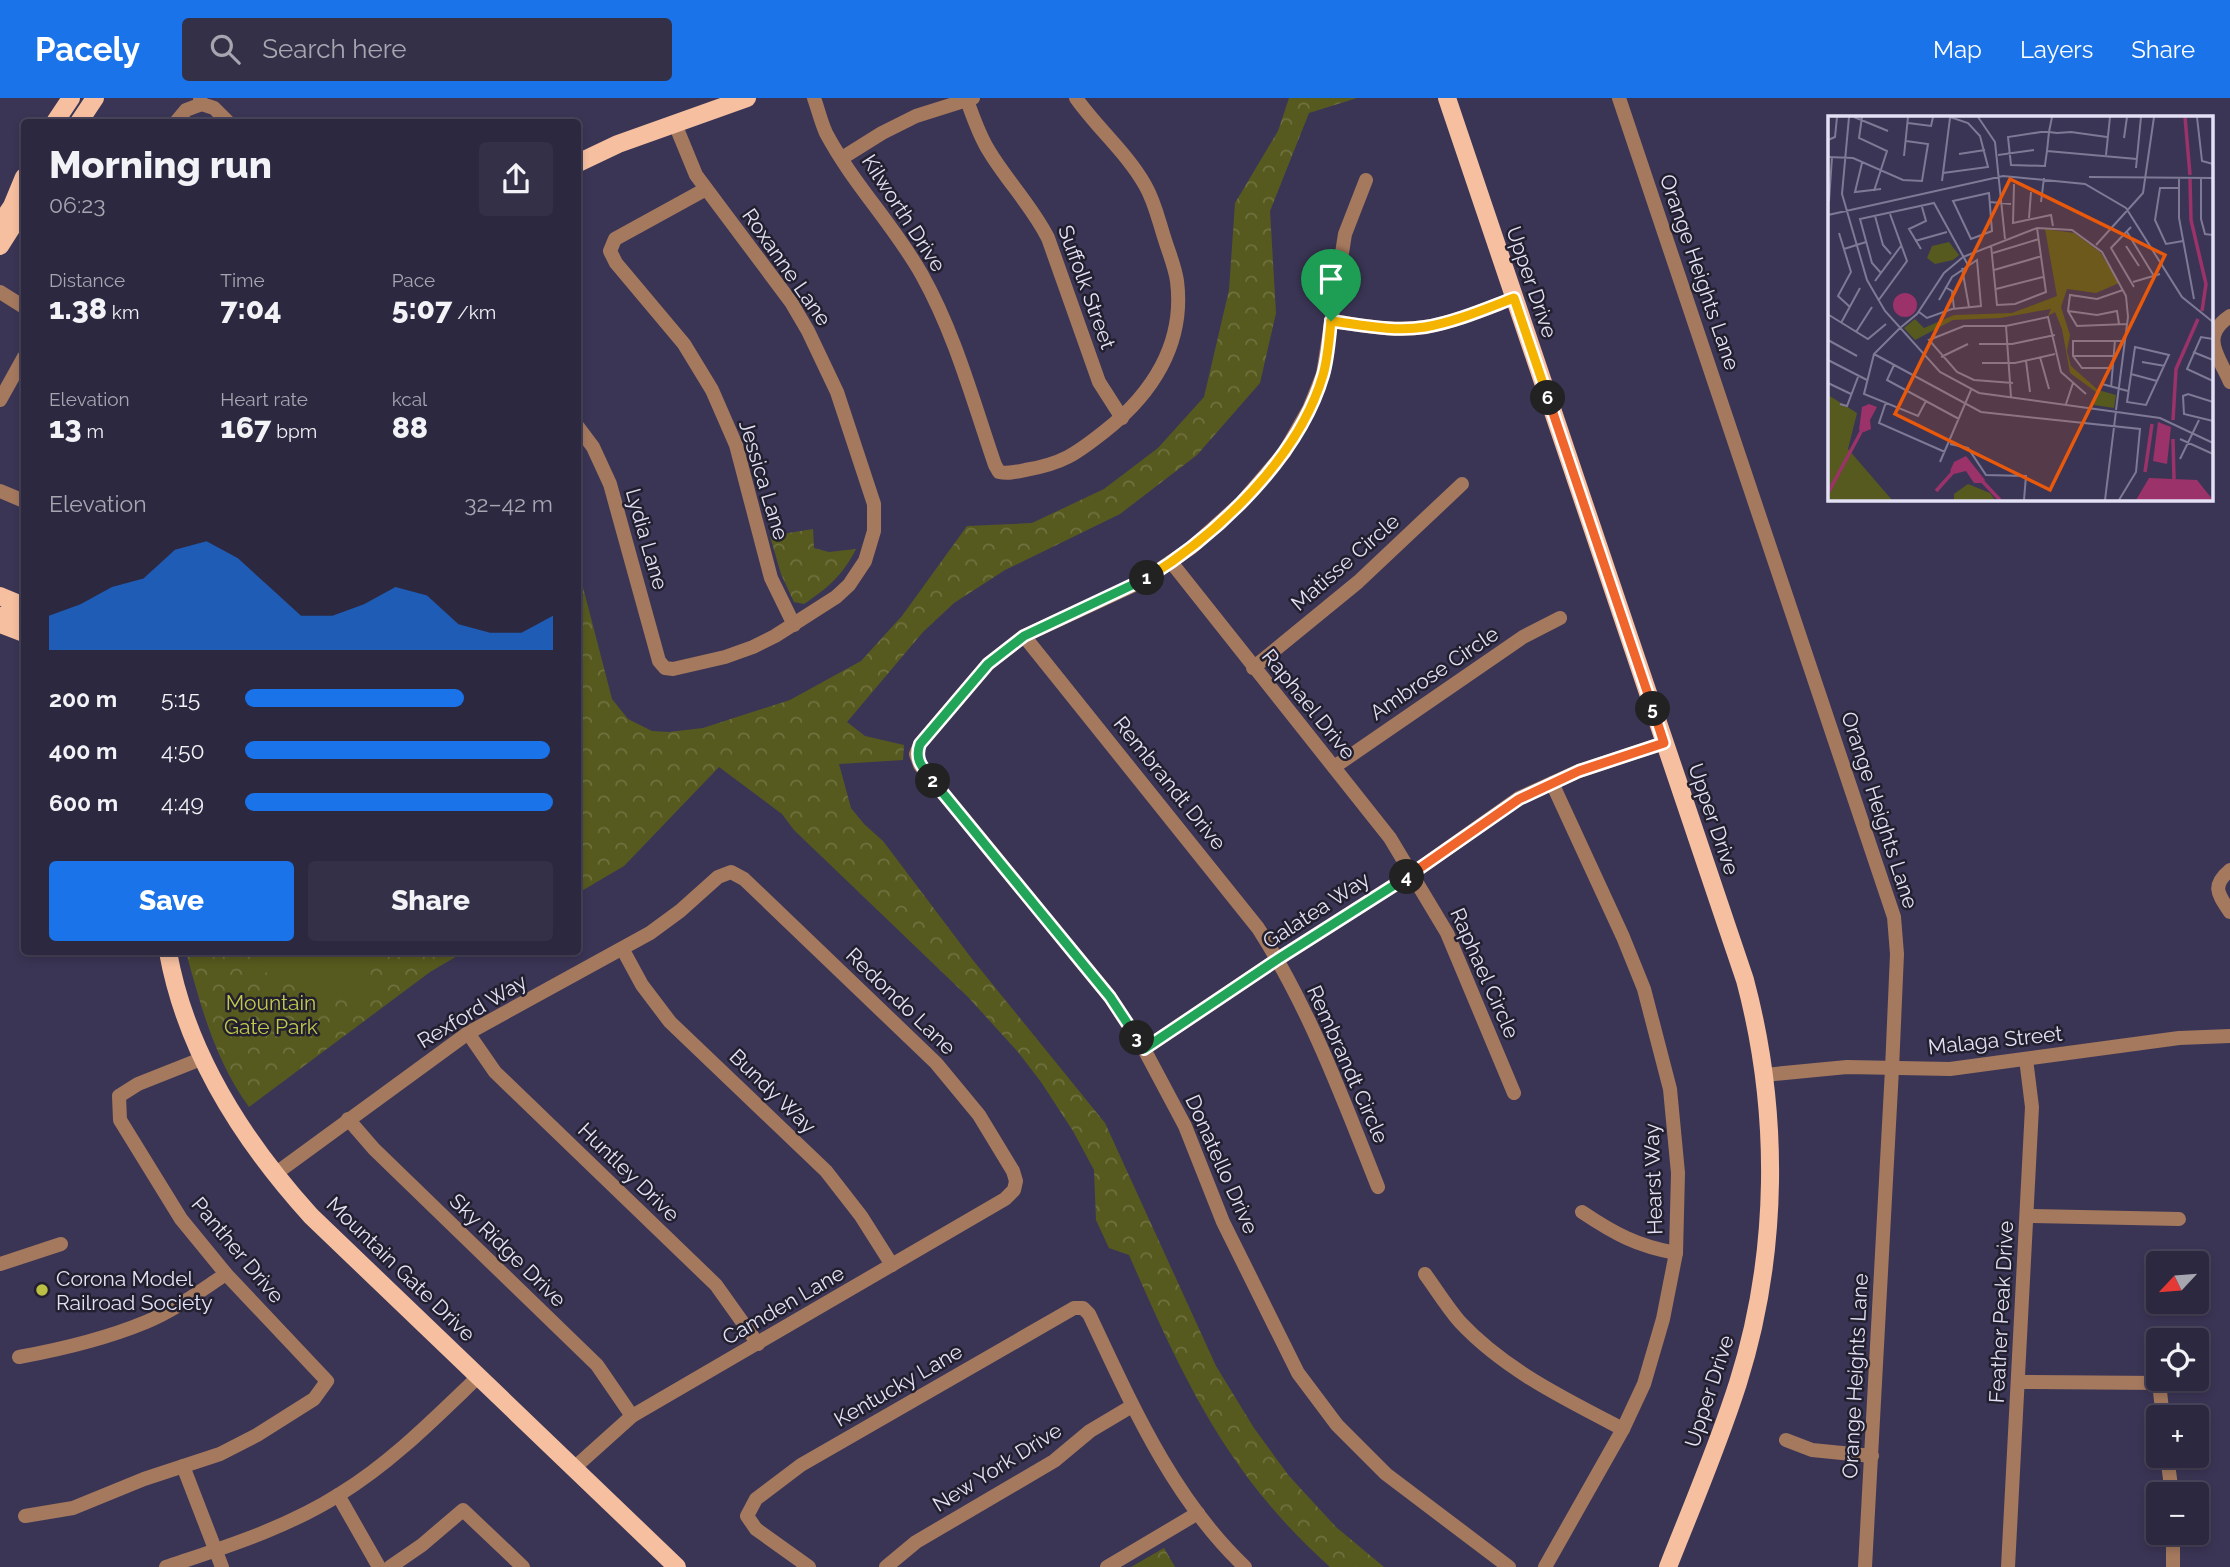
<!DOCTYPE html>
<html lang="en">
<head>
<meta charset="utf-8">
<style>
  body { margin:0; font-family:Raleway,sans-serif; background:#343047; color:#f1f3f6; height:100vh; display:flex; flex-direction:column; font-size:26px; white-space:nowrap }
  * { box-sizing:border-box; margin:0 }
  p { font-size:23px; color:#a6a6b1 }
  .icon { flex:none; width:38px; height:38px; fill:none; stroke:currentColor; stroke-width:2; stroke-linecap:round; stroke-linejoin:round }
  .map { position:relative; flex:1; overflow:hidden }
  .sheet { position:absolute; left:21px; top:21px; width:560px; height:836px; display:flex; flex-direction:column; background:#2c2840; border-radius:7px; box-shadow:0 4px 10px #0003,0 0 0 2px #484459 }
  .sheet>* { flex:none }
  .needle { width:46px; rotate:244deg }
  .controls { position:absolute; left:2146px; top:1153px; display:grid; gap:14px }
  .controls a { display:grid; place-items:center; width:63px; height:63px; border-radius:7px; background:#2c2840; box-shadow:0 4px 10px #0003,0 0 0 2px #484459; font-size:35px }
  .pin { position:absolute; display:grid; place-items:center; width:60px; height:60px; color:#fff; margin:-72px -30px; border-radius:50% 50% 50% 0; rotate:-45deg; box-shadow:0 0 7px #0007 }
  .pin .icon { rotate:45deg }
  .km { position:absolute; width:35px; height:35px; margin:-18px; border-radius:50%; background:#222; color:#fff; font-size:19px; line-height:35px; text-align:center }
  .round { display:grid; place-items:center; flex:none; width:74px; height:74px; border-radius:7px; background:#343047 }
  .overview { display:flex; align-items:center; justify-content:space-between; height:119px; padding:0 28px }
  h1 { font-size:38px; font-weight:800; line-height:52px }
  .metrics { display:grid; grid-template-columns:repeat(3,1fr); gap:10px; height:119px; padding:7px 28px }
  .metrics div { display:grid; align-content:center }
  .metrics b { font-size:30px; font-weight:800 }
  .metrics small { font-size:19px; font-weight:400 }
  .metrics p { font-size:19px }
  .chart { height:196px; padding:14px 28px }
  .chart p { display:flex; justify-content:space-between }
  .chart svg { width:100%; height:126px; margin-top:7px; fill:#1a73e8; opacity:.7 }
  .primary-button { display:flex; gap:14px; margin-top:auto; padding:14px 28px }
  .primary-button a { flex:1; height:80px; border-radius:7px; background:#1a73e8; color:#fff; font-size:28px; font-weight:800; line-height:80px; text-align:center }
  .primary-button a+a { background:#343047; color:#f1f3f6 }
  ul { padding:0 28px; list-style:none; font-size:23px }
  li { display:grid; grid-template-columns:112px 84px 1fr; align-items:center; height:52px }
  li i { height:18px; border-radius:9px; background:#1a73e8 }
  header { display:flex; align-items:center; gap:42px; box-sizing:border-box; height:98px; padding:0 35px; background:#1a73e8; color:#fff }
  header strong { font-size:33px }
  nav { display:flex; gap:38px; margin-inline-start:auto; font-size:24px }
  .search { width:490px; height:63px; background:#343047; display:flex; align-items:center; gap:18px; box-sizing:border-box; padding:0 24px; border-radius:7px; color:#a6a6b1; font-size:26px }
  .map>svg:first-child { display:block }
</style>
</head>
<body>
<header>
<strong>Pacely</strong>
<div class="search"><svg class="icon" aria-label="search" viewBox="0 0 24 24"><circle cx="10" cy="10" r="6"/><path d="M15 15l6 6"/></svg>Search here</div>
<nav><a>Map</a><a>Layers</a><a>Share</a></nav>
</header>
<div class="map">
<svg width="2230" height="1469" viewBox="0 0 2230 1469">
  <defs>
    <pattern id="forest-crowns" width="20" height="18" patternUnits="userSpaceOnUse" patternTransform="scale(1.75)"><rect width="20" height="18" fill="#575a1e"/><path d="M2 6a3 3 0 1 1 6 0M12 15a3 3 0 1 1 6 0" fill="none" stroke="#6f713f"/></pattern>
  </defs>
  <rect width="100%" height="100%" fill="#3b3555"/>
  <g fill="url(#forest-crowns)">
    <path d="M 1289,0 L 1357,0 L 1309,15 L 1270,113 L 1276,215 L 1260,285 L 1197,357 L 1120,416 L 1005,472 L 954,505 L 923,534 L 847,624 L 865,638 L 904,647 L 903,662 L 839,666 L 851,710 L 864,726 L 883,743 L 972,861 L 1105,1025 L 1216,1268 L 1254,1330 L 1289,1378 L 1336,1429 L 1384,1469 L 1330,1469 C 1227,1377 1183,1280 1129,1157 L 1109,1150 L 1096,1122 L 1094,1072 L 1073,1033 L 1041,984 L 1018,954 L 968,899 L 794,732 L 782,716 L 719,669 L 624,768 L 578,795 L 578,470 L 612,601 L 628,621 L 652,633 L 669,634 L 703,630 L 790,602 L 861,563 L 902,518 L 967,428 L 1032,425 L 1104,391 L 1158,350 L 1204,299 L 1229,192 L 1235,105 L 1278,33 Z"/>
    <path d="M 813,431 L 814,450 L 829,454 L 856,451 C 842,478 829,489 804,506 L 794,504 L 781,476 L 770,438 Z"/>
    <path d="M 186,854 L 464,854 L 430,874 L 249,1009 C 215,962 201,909 186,854 Z"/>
    <polygon points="1164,1450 1175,1469 1131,1469"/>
  </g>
  <path fill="#575a1e" d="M 252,854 L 371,854 L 370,895 C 342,899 298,891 273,879 C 263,874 257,863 252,854 Z"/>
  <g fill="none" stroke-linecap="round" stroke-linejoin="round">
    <g stroke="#a5795e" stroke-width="14">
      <polyline points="200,0 202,6 214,10 228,24"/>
      <path d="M 814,0 C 818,11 821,24 826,35 C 853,86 894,127 922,177 C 955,236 973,303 995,367 L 999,374 C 1008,376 1016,374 1025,372 C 1062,366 1076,356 1105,333 C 1152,296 1185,246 1177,183 C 1175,169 1169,155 1165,142 C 1159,124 1155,104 1145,87 C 1127,55 1097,30 1076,0"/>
      <polyline points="1619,0 1894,819 1897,856 1892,971 1865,1469"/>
      <path d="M 967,2 C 973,19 979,37 989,53 C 1007,83 1032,108 1048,140 L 1099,284 L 1122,320"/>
      <polyline points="176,24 186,12 202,6"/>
      <polyline points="842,60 882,35 916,18 973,0"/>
      <polyline points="1366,82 1345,136 1323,276 1309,311 1284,355 1241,405 1191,450 1141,484 1024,538 988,566 920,646 916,656 920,667 1110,899 1144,951 1185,1028 1223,1124 1298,1275 1337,1327 1386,1376 1509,1469"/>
      <polyline points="706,91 615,141 610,153 616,165 684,246 712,292 736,347 771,480 794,527"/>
      <polyline points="0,194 24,209"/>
      <path d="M 2230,218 C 2199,239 2219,258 2230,284"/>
      <path d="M 1331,223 C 1362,227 1394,234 1425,229 C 1455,224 1485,211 1514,200"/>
      <polyline points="0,302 24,259"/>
      <polyline points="578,329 593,349 610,386 659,563 665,570 673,571 725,559 753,549 775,538 836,499 849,487 865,463 874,433 874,406 837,294 808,233 791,204 696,77 675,26"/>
      <polyline points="0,393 24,403"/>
      <polyline points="1171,464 1390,740 1447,835 1514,995"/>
      <path d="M 1024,538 L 1258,830 C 1310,911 1343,1001 1378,1089"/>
      <polyline points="1253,570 1358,484 1462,386"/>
      <polyline points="1334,669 1523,539 1560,520"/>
      <path d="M 2230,772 C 2211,788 2218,796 2230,814"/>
      <polyline points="623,852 642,887 670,924 826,1073 861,1118 892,1167"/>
      <polyline points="468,935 495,974 716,1187 758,1246"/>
      <polyline points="1144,951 1278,861 1413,775 1519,700 1579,673 1664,645"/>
      <polyline points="1764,977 1847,969 1950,971 2179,940 2230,938"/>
      <polyline points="348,1021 374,1051 597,1267 632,1318"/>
      <polyline points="275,1076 468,935 650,835 680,813 718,779 731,774 744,781 936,965 979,1017 1013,1073 1016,1083 1014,1092 1005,1101 632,1318 573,1371"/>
      <path d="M 1582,1114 C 1615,1136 1637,1148 1676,1155"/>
      <polyline points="2027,1118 2179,1121"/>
      <polyline points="0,1166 61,1146"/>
      <path d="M 1425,1176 C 1436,1191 1447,1209 1460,1224 C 1505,1272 1565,1301 1623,1331"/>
      <path d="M 19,1259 C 63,1251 105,1241 146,1224 C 175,1212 200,1193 226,1176"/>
      <polyline points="2018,1284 2159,1285 2163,1320"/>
      <polyline points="1786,1342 1812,1352 1872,1358"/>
      <polyline points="2167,1358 2172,1396"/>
      <polyline points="183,1368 222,1469"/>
      <polyline points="338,1397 379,1469"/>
      <polyline points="25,1418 73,1410 144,1381 220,1356 257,1337 314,1301 327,1283 226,1176 181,1121 120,1022 119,998 138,986 201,961"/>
      <polyline points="2173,1435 2173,1469"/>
      <path d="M 166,1469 C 225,1449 287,1430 340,1396 C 392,1364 435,1320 479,1278"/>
      <polyline points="390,1469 422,1447 463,1412 523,1469"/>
      <path d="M 809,1469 L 756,1431 L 747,1418 L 756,1401 L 801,1367 L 1074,1210 L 1083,1210 L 1089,1216 C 1131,1305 1172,1400 1245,1469"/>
      <polyline points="886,1469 916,1444 1054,1363 1090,1333 1132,1308"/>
      <polyline points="1107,1469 1198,1415"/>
      <polyline points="1545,1469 1623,1331 1644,1286 1663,1221 1676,1155 1678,1075 1670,991 1644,891 1623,839 1552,685"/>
      <polyline points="2008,1469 2032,1009 2026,961"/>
    </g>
    <g stroke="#f6bf9f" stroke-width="18">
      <path d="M 1447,0 L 1745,882 C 1780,1013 1779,1155 1738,1285 C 1718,1348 1692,1408 1668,1469"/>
      <polyline points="55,24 71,0"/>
      <polyline points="79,24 95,0"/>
      <polyline points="578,65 618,46 747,0"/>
      <polyline points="0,126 12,108 24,79"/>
      <polyline points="0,148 21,115"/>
      <polyline points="0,498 24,508"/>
      <polyline points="0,526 24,535"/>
      <polyline points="2,526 6,516 12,513 24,518"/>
      <path d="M 168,854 C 186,954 243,1043 311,1118 L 677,1469"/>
    </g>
  </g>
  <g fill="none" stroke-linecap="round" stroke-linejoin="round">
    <g stroke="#fff" stroke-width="14">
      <path id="split-1" d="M 1147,480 C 1218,436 1299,359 1323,277 C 1328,260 1329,241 1331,223"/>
    </g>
    <g stroke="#fff" stroke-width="14">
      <path id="split-2" d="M 933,683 C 923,670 914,662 920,646 L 988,566 L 1024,538 L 1147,480"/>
    </g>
    <g stroke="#fff" stroke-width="14">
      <polyline id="split-3" points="933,683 1110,899 1137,940"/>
    </g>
    <g stroke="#fff" stroke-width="14">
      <polyline id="split-4" points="1137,940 1144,951 1278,861 1407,779"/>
    </g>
    <g stroke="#fff" stroke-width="14">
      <polyline id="split-5" points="1407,779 1519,701 1579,673 1664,645 1653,611"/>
    </g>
    <g stroke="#fff" stroke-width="14">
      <polyline id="split-6" points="1548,300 1653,611"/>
    </g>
    <g stroke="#fff" stroke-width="14">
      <path id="split-7" d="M 1331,223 C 1362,227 1394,234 1425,229 C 1455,224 1485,211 1514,200 L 1548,300"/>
    </g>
    <use href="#split-1" stroke="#f5b400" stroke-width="9"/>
    <use href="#split-2" stroke="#22a559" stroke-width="9"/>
    <use href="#split-3" stroke="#22a559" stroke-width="9"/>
    <use href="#split-4" stroke="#22a559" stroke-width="9"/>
    <use href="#split-5" stroke="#f0652b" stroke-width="9"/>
    <use href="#split-6" stroke="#f0652b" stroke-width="9"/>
    <use href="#split-7" stroke="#f5b400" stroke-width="9"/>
  </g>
  <circle fill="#bbc045" stroke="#221f2e" stroke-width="2.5" cx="42" cy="1192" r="7"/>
  <g text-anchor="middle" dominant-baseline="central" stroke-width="5" stroke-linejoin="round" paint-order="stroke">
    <g font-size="21" fill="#e3e1f5" stroke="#221f2e">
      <text transform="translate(904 115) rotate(57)">Kilworth Drive</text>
      <text transform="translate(787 169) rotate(55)">Roxanne Lane</text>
      <text transform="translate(1700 174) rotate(71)">Orange Heights Lane</text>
      <text transform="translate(1532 184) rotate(71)">Upper Drive</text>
      <text transform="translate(1087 189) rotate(70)">Suffolk Street</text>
      <text transform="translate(764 382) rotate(73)">Jessica Lane</text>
      <text transform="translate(647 441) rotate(74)">Lydia Lane</text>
      <text transform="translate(1345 464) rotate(-41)">Matisse Circle</text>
      <text transform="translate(1434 575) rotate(-34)">Ambrose Circle</text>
      <text transform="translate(1309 606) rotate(51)">Raphael Drive</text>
      <text transform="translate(1170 685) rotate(51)">Rembrandt Drive</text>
      <text transform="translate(1880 712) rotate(72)">Orange Heights Lane</text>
      <text transform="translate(1714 721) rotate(71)">Upper Drive</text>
      <text transform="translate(1316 812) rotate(-33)">Galatea Way</text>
      <text transform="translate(1485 875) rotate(66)">Raphael Circle</text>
      <text transform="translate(901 903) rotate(44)">Redondo Lane</text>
      <text transform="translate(472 913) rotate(-31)">Rexford Way</text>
      <text transform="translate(1995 942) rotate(-6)">Malaga Street</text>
      <text transform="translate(1348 966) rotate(66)">Rembrandt Circle</text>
      <text transform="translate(773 993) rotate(44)">Bundy Way</text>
      <text transform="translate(1222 1066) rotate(66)">Donatello Drive</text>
      <text transform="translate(629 1074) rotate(44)">Huntley Drive</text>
      <text transform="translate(1653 1081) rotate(-92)">Hearst Way</text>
      <text transform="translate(238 1152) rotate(50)">Panther Drive</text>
      <text transform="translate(508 1152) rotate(44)">Sky Ridge Drive</text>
      <text transform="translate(401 1171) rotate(44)">Mountain Gate Drive</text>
      <text transform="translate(783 1207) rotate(-30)">Camden Lane</text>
      <text transform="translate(2001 1214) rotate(-87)">Feather Peak Drive</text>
      <text transform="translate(1855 1278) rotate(-87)">Orange Heights Lane</text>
      <text transform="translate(898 1287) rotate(-30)">Kentucky Lane</text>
      <text transform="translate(1709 1293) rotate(-72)">Upper Drive</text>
      <text transform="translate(997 1369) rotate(-32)">New York Drive</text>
    </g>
    <g font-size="21" fill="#c3c94e" stroke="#221f2e">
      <text x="271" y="904">Mountain<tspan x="271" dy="24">Gate Park</tspan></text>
    </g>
    <g font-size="21" fill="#e3e1f5" stroke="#221f2e" text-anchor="start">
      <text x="56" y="1180">Corona Model<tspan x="56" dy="24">Railroad Society</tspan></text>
    </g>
  </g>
  <g transform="translate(1828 18)">
    <rect width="385" height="385" fill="#3b3555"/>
    <path d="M 0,279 L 29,297 L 20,333 L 64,384 L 0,384 ZM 140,368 L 162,377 L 167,384 L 126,384 L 126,378 Z" fill="#575a1e"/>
    <path d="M 217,113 L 246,117 L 272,136 L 291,167 L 268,177 L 239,173 L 233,191 L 242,219 L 239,235 L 243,250 L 270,274 L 288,279 L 286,292 L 266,289 L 268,276 L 242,257 L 234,213 L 227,196 L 220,200 L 223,193 L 172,202 L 125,204 L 87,224 L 76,212 L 87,203 L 96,212 L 126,199 L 184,197 L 229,180 Z" fill="#575a1e"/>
    <path d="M 249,124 L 260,137 L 257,149 L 241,140 ZM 121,126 L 131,139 L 125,144 L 107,148 L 99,142 L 104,130 ZM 235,143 L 252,152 L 242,162 L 227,161 Z" fill="#575a1e"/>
    <path d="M65 189a12 12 0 1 1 24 0a12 12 0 1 1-24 0ZM 41,288 L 49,291 L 42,304 L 43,313 L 36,316 L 31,314 L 34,291 ZM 330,306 L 343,311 L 339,348 L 325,345 ZM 138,340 L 157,364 L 155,367 L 146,367 L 138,355 L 126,358 L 122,355 L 126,346 ZM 321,362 L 369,364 L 385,384 L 308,384 Z" fill="#9b3269"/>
    <path fill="none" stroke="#9b3269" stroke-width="3.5" d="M 357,1 L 362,59M 362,63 L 363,104 L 378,168 L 374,195M 345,304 L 348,253 L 370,203M 345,323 L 346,363M 317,356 L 324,308M 154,365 L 172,384M 108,375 L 126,355M 0,377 L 34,314"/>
    <path fill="none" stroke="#7e7a95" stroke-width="2" d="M 21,1 L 14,78 L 39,164 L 57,195 L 112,256 L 151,277 L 332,302 L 385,327M 26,1 L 60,15M 34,1 L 31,22 L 59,35 L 46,75M 150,1 L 167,26 L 177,123M 224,1 L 221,16 L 219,35 L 217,49 L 217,50 L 183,49 L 180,21 L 213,16 L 221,16 L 229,17 L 243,16 L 279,21M 369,1 L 374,45 L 385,48M 80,7 L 103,10 L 105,1M 296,22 L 299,1M 0,24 L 7,21 L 9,1M 219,35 L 309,43M 131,38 L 157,34M 170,39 L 206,34M 278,39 L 282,1M 76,40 L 80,1M 0,41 L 25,42 L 75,64 L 94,65 L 100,28 L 78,25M 34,47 L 27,76 L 53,73M 308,52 L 313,1M 115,57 L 160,51 L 152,20 L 140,7 L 122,1M 261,61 L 385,62M 351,61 L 351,102 L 366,183M 373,61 L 373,103 L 377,118 L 385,119M 114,65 L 122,2M 186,68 L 185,107 L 223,99 L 225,110M 350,72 L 332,72 L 327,104 L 338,128 L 355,125M 161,77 L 164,115 L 143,123 L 125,85 ZM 1,85 L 4,41M 162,86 L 183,88M 213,86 L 216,62M 0,99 L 175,60 L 257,68 L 298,92 L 354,181 L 385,206M 47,100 L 55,129 L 63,138M 201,102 L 203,76M 303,111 L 283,132 L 306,171M 299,116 L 326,160M 11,117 L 23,156 L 10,180 L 22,191M 87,125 L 119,116M 163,129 L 169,189 L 187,188 L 218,176 L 209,112M 268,129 L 315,77 L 326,1M 298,130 L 311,150M 16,133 L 38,126M 93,133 L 81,113 L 98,105 L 94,91M 165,137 L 211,123M 134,152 L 141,191M 166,154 L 214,140M 53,157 L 44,147 L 32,103 L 106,87 L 140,149M 47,165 L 73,130M 305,166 L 332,158M 117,171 L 124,175 L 126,192M 168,173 L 215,161M 295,174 L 269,183 L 242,179 L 240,195 L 249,210 L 299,208M 50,185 L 79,145 L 62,98M 240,195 L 269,199 L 289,195 L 291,208M 91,196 L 99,202 L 124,193 L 153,190 L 149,144 L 124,161 L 111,184M 1,199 L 40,223 L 58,208M 13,207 L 32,172M 178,210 L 183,281M 72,212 L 46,238 L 36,278 L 90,300 L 98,285M 72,212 L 89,198 L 116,157 L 135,141 L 209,112 L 244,114 L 274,136 L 298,180 L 300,201 L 288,294M 28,216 L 44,191M 385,223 L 373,221 L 359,253 L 385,265M 0,224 L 29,240M 151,228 L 184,228 L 227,219M 307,231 L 341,239 L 318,289 L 299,286 ZM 365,236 L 385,244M 46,238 L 153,296 L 312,313 L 308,356 L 291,384M 245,240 L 287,240M 113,241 L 140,228M 212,241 L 221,273M 0,244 L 39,264M 198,245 L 202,276M 314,246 L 337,250M 154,247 L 187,247 L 227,238M 66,249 L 59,264 L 131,303M 285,252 L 254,252 L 245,240 L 245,225 L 297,225M 303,258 L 329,265M 0,267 L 23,278M 185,267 L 146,264 L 129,256 L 101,224 L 136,210 L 178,210 L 220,201 L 233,256 L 258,278M 274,268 L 300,275M 283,272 L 287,224M 58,286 L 51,307 L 117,336M 385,286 L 360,278 L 355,280 L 356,298 L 385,305M 12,288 L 19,290 L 30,261M 238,288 L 245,267M 352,323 L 385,338M 122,328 L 140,332 L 158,359 L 198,360 L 196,384M 352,343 L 371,304M 112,346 L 143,274M 277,384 L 288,295"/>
    <path fill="#e8590c" fill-opacity="0.15" stroke="#e8590c" stroke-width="3.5" d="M 182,63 L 337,139 L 222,374 L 67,298 Z"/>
    <rect width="385" height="385" fill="none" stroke="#e3e1f5" stroke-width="3.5"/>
  </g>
</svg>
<div class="controls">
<a><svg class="needle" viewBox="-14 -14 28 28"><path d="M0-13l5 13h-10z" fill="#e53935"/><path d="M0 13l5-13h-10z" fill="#a6a6b1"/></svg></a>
<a><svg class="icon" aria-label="locate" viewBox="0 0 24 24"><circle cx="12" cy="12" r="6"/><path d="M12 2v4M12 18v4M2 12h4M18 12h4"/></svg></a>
<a>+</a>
<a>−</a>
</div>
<div class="pin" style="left:1331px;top:223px;background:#1e9e55"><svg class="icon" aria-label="arrive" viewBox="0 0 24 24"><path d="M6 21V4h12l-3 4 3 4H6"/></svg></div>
<b class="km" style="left:1147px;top:480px">1</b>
<b class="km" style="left:933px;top:683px">2</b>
<b class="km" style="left:1137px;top:940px">3</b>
<b class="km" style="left:1407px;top:779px">4</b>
<b class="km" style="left:1653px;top:611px">5</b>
<b class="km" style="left:1548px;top:300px">6</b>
<section class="sheet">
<div class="overview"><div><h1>Morning run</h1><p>06:23</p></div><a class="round"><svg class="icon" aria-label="share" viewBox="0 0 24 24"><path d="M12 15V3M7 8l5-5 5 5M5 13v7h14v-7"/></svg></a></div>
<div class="metrics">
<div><p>Distance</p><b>1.38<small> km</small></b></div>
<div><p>Time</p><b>7:04</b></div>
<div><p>Pace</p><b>5:07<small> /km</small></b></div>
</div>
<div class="metrics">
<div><p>Elevation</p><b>13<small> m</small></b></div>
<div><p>Heart rate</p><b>167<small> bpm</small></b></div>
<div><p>kcal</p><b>88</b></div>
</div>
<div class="chart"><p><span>Elevation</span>32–42 m</p>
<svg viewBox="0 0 160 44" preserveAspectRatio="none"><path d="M0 44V32L10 28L20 22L30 19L40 9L50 6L60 12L70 22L80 32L90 32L100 28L110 22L120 25L130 35L140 38L150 38L160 32V44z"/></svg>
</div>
<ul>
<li><b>200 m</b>5:15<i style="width:71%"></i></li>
<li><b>400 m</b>4:50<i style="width:99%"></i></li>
<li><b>600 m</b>4:49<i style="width:100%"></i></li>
</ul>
<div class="primary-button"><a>Save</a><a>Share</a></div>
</section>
</div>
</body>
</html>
